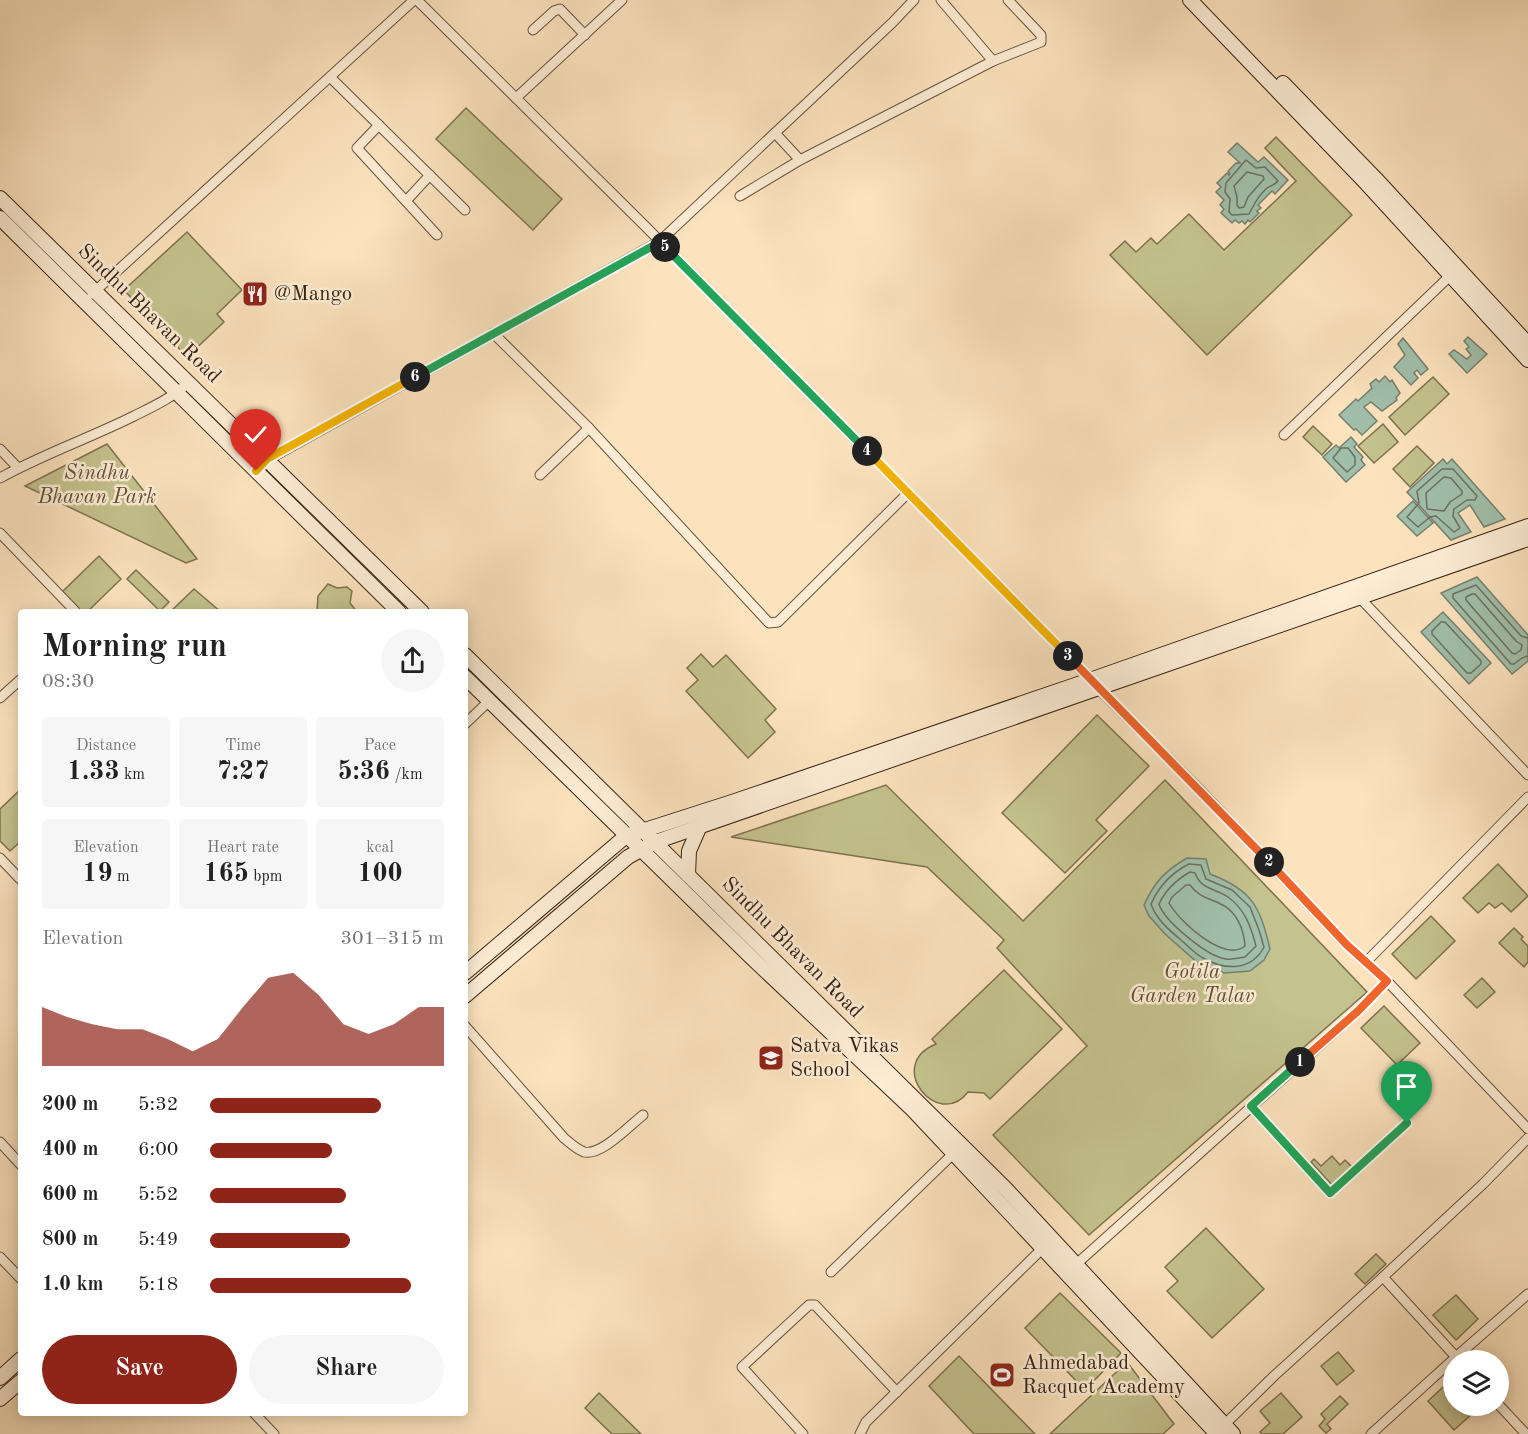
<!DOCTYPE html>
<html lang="en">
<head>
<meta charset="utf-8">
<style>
  body { margin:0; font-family:"Old Standard TT",serif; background:#f6f6f6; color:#222; height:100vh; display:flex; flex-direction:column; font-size:22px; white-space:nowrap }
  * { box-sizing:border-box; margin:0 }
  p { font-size:20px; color:#767676 }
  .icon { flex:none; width:33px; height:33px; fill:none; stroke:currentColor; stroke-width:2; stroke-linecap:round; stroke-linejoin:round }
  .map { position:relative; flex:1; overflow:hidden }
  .drawer { position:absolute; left:18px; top:609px; width:450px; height:807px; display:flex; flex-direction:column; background:#fff; border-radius:6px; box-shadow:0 3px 15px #0003 }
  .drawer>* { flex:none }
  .buttons { position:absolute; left:1443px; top:1350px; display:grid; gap:12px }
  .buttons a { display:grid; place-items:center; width:66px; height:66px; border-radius:50%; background:#fff; box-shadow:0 3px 15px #0003; font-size:30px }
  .pin { position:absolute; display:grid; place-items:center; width:51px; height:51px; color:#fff; margin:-62px -26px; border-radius:50% 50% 50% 0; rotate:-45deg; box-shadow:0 0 6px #0007 }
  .pin .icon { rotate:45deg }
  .km { position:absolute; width:30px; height:30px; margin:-15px; border-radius:50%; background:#222; color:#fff; font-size:16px; line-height:30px; text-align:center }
  .round { display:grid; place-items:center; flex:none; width:63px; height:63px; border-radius:32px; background:#f6f6f6 }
  .summary { display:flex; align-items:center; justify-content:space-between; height:102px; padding:0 24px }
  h1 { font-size:33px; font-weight:700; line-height:45px }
  .stats { display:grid; grid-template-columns:repeat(3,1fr); gap:9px; height:102px; padding:6px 24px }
  .stats div { display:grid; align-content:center; border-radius:6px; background:#f6f6f6; text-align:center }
  .stats b { font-size:26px; font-weight:700 }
  .stats small { font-size:16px; font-weight:400 }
  .stats p { font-size:16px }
  .chart { height:168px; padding:12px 24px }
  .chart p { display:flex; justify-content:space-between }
  .chart svg { width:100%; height:108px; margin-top:6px; fill:#8f2418; opacity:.7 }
  .cta { display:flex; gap:12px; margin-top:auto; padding:12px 24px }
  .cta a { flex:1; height:69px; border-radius:36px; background:#8f2418; color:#fff; font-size:24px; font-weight:700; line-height:69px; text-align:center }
  .cta a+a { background:#f6f6f6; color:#222 }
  ul { padding:0 24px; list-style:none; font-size:20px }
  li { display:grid; grid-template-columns:96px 72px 1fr; align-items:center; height:45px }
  li i { height:15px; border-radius:8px; background:#8f2418 }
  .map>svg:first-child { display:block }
</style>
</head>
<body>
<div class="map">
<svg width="1528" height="1434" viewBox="0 0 1528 1434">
  <rect width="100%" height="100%" fill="#fce3be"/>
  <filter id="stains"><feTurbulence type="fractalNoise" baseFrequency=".00333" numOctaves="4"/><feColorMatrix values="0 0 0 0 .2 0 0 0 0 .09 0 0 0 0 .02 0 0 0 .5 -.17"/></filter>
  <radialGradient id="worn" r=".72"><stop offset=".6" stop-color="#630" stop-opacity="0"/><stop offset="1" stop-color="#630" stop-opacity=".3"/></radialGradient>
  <g fill="#c4c28e" stroke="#7e7250" stroke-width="1.5">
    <polygon points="466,108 562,199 533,230 436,139"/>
    <polygon points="1276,137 1352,215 1207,355 1110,255 1125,241 1136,252 1151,238 1157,244 1189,214 1224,250 1296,181 1265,148"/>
    <polygon points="187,232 242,290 217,314 224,322 187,357 124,290"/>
    <polygon points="1433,377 1449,394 1405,435 1389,417"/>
    <polygon points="1383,424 1398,442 1374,463 1358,446"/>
    <polygon points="1313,426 1332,444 1322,455 1303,437"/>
    <polygon points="107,444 197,559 186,563 25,486"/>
    <polygon points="1417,446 1434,463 1410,487 1393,469"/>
    <polygon points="99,556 121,579 87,612 82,612 62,592"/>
    <polygon points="136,570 169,602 160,611 127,579"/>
    <polygon points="328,584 337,588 347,587 352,591 350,603 357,612 317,612 318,596"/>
    <polygon points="194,589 221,612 170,612"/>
    <polygon points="701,654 713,667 726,655 776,709 765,720 775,732 748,758 686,691 698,680 687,668"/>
    <polygon points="1097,715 1149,766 1096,820 1107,831 1065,873 1002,813"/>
    <polygon points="1165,780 1367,992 1089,1235 993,1135 1087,1046 997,948 1004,940 927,867 731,837 886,785 1023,921"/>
    <polygon points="21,789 21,841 10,851 0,841 0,809"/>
    <polygon points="1498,864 1528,896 1511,912 1502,903 1495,908 1489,903 1478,913 1463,898"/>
    <polygon points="1431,916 1455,941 1416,979 1392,954"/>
    <polygon points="1514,928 1523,937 1521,939 1528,946 1528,962 1524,967 1499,943"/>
    <path d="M 1004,970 L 1062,1029 L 990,1099 L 984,1093 L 968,1092 C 938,1131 884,1065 936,1044 L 932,1039 Z"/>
    <polygon points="1482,978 1495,992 1477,1008 1464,995"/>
    <polygon points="1384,1006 1420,1043 1397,1065 1361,1028"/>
    <polygon points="1332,1156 1340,1165 1345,1160 1352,1167 1332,1185 1311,1162 1314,1159 1321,1166"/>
    <polygon points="1206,1228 1264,1289 1212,1338 1167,1291 1178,1281 1165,1267"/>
    <polygon points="1376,1254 1386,1264 1365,1284 1355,1274"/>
    <polygon points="1060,1293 1121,1353 1085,1390 1025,1328"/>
    <polygon points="1456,1295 1478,1319 1456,1340 1433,1315"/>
    <polygon points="1338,1352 1354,1371 1337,1385 1321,1366"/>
    <polygon points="959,1356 1035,1434 974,1434 929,1386"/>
    <polygon points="1127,1362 1174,1424 1163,1434 1050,1434"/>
    <polygon points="1453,1378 1454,1406 1481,1406 1454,1430 1428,1401"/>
    <polygon points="599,1393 641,1434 612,1434 585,1408"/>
    <polygon points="1281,1393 1302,1417 1283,1434 1262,1434 1260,1432 1270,1423 1260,1411"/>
    <polygon points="1340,1396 1348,1404 1327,1424 1331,1429 1326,1433 1319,1426 1325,1419 1321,1414"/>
  </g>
  <g fill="#a0bfab" stroke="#76806e" stroke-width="1.5">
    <polygon points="1237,143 1258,162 1264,157 1288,180 1275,194 1272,191 1258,205 1261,208 1257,211 1259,213 1250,222 1248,220 1245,224 1242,221 1239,223 1235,220 1232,223 1221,213 1224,209 1220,205 1224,200 1216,192 1221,187 1217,183 1227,173 1229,175 1230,174 1228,171 1236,163 1240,163 1228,152"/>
    <polygon points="1468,337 1487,354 1467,373 1449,354 1454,350 1467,359 1471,355 1466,349 1469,347 1464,341"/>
    <polygon points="1403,338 1428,369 1421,375 1417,370 1414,373 1418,378 1411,385 1394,367 1405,355 1398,344"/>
    <polygon points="1385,376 1390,382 1392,380 1400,393 1396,398 1397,400 1382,411 1371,402 1364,407 1377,421 1362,435 1356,429 1354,430 1339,415 1356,399 1358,401 1372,388 1370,384 1376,379 1379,382"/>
    <polygon points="1351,437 1357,444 1354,447 1363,457 1361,460 1365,465 1346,482 1323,457 1336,445 1339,448"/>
    <polygon points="1443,459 1447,464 1452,459 1505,519 1484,527 1470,505 1458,513 1471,532 1451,540 1407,492"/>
    <polygon points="1413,501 1433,523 1417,536 1397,516"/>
    <polygon points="1477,577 1528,635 1528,661 1512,674 1441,593"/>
    <polygon points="1443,612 1491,663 1469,684 1421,632"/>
    <path d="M 1187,858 L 1206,859 L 1210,874 C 1252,890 1260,906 1270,949 L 1264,960 L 1250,971 L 1224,973 L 1198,963 L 1165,934 L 1149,916 L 1144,905 C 1155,881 1165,871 1187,858 Z"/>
  </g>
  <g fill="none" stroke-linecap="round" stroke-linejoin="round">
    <g stroke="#6c705f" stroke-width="1.5">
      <path d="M 1246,160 L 1256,168 L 1265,167 L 1278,181 C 1274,186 1270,185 1266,189 C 1257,197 1254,205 1249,214 L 1232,215 L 1229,212 L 1230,199 L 1225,192 L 1226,183 Z"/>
      <polygon points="1247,172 1263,176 1264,179 1248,197 1244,207 1239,208 1237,205 1237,197 1234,186"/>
      <polygon points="1341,448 1348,448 1355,457 1355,465 1347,472 1333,458"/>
      <polygon points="1442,469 1453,469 1477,496 1475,500 1467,500 1454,509 1453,516 1460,528 1454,532 1436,516 1430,517 1418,527 1407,517 1419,503 1417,491"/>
      <polygon points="1444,477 1451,478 1462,491 1462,494 1450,502 1444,511 1427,509 1426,493"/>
      <polygon points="1472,594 1475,594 1516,641 1522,645 1521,650 1515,654 1512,653 1466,600 1466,597"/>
      <polygon points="1441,622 1445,622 1481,661 1481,664 1471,673 1467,673 1432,634 1432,631"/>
      <polyline points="1528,638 1521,636 1476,585 1453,594 1453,598 1511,664 1514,664 1522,658 1528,656"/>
      <path d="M 1189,864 L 1201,865 L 1206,879 L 1232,890 L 1250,907 L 1259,930 L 1264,947 C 1251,972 1224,970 1203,958 C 1195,954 1188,946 1181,940 C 1169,930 1156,919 1151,904 C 1159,886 1171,873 1189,864 Z"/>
      <path d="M 1190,872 L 1195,873 C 1201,890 1215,888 1228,897 C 1245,909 1251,927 1256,946 L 1245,957 C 1239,958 1232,960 1226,959 C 1208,957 1164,921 1159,904 C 1166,889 1176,880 1190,872 Z"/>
      <path d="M 1186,885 L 1190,885 C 1205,906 1228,895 1241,927 C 1243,934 1245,939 1245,946 C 1224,963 1179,921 1169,903 L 1172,897 Z"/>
    </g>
    <g stroke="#69523e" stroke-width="11">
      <g id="street">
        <polyline points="417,0 646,227 1034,621 1099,689 1202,792 1347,945 1387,981 1528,1129"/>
        <polyline points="533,30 554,11 560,9 585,35"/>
        <polyline points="993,61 1041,42 1041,35 1008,0"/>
        <polyline points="330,77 465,210"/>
        <polyline points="516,98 622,0"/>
        <polyline points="379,125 357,148 437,235"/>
        <polyline points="775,133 800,160"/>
        <polyline points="740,196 800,160 993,61 941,0"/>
        <polyline points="406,201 430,175"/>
        <polyline points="92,294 414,0"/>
        <polyline points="493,333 589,428 769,623 778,622 908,493"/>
        <polyline points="1284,435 1453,273"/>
        <polyline points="0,449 18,468"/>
        <polyline points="264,462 660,241 892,23 914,0"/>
        <polyline points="540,475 589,428"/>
        <path d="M 0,478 C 43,454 90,438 134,416 C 154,406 172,398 189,382"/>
        <polyline points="0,533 76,612"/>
        <polyline points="1360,598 1528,775"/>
        <polyline points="0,698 21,679"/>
        <polyline points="465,724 489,701"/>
        <polyline points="0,858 21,880"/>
        <polyline points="1367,961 1528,797"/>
        <path d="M 465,1026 L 564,1138 C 570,1143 576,1149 584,1152 C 601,1156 629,1126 643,1115"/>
        <polyline points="1251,1106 1330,1193 1407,1123"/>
        <polyline points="0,1142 21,1165"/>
        <polyline points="0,1257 21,1279"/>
        <polyline points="1072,1268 1358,1011 1387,981"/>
        <polyline points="831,1272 954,1153"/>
        <polyline points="1383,1277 1483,1184 1528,1138"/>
        <polyline points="1459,1360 1456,1357 1528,1294"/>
        <polyline points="1498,1404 1526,1434"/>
        <polyline points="254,1413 274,1434"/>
        <polyline points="1221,1428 1274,1376 1383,1277 1456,1357 1371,1434"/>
        <polyline points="803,1434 742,1367 809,1305 815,1305 897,1392"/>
        <polyline points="860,1434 866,1422 1046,1245"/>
      </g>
    </g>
    <g stroke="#382113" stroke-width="16">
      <g id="secondary">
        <polyline points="1190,0 1367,184 1528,360"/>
        <polyline points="1283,83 1376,179 1528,344"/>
        <polyline points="0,198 422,612"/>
        <polyline points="0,218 399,612"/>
        <polyline points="465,655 1006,1189 1233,1434"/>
        <polyline points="465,677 752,958 913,1110 1217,1434"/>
        <polyline points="688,875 689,851 699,828"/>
        <polyline points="465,973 626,836 732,802 1090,680 1528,526"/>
        <polyline points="465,996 628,857 655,842 1528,539"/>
        <polyline points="0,1378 21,1359"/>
        <polyline points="0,1399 21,1381"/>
      </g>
    </g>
    <use href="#street" stroke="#fdedd5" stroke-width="9"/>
    <use href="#secondary" stroke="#fdedd5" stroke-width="14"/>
  </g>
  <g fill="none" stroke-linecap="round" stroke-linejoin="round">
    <g stroke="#fff" stroke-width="12">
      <polyline id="split-1" points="1300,1062 1251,1106 1330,1193 1407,1123"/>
    </g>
    <g stroke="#fff" stroke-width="12">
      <polyline id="split-2" points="1269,862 1347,945 1387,981 1358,1011 1300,1062"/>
    </g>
    <g stroke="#fff" stroke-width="12">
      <polyline id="split-3" points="1068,656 1269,862"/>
    </g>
    <g stroke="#fff" stroke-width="12">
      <polyline id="split-4" points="867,451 1068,656"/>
    </g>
    <g stroke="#fff" stroke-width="12">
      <polyline id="split-5" points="665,247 867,451"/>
    </g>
    <g stroke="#fff" stroke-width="12">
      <polyline id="split-6" points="415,377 660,242 665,247"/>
    </g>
    <g stroke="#fff" stroke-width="12">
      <polyline id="split-7" points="256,471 267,459 415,377"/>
    </g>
    <use href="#split-1" stroke="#22a559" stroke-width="8"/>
    <use href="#split-2" stroke="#f0652b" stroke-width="8"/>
    <use href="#split-3" stroke="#f0652b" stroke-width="8"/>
    <use href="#split-4" stroke="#f5b400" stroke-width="8"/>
    <use href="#split-5" stroke="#22a559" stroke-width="8"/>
    <use href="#split-6" stroke="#22a559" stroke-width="8"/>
    <use href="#split-7" stroke="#f5b400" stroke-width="8"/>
  </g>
  <defs>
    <g id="restaurant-square" transform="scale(1.35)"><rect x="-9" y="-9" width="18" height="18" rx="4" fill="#8f2418" stroke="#fdedd5"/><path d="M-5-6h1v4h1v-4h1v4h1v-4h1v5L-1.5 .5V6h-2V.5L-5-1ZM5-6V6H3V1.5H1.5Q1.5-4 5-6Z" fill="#fff"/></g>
    <g id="school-square" transform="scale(1.35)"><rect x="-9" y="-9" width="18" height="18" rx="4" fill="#8f2418" stroke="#fdedd5"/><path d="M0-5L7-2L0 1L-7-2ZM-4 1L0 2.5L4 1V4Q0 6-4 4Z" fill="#fff"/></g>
    <g id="stadium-square" transform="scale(1.35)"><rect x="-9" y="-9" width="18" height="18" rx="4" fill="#8f2418" stroke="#fdedd5"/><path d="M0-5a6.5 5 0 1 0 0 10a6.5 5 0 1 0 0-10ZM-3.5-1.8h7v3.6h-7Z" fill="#fff"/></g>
  </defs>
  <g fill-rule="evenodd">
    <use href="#restaurant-square" x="255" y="294"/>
    <use href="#school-square" x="771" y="1058"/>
    <use href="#stadium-square" x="1002" y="1375"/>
  </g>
  <g text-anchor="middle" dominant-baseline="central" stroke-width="5" stroke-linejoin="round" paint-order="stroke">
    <g font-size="21" fill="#382113" stroke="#fdedd5" text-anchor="start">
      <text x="274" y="294">@Mango</text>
      <text x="790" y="1046">Satva Vikas<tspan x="790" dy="24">School</tspan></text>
      <text x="1022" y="1363">Ahmedabad<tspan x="1022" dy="24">Racquet Academy</tspan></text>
    </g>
    <g font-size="21" fill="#382113" stroke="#fdedd5">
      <text transform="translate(149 314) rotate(44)">Sindhu Bhavan Road</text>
      <text transform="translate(792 948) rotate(45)">Sindhu Bhavan Road</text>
    </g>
    <g font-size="21" font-style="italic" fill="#625138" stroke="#fdedd5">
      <text x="97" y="473">Sindhu<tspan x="97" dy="24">Bhavan Park</tspan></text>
      <text x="1192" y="972">Gotila<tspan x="1192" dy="24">Garden Talav</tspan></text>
    </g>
  </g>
  <rect width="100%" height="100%" filter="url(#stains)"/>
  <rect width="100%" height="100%" fill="url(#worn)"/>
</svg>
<div class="buttons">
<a><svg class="icon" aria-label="layers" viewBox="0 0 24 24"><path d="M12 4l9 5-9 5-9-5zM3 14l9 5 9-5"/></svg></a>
</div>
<div class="pin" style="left:1407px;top:1123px;background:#1e9e55"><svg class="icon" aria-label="arrive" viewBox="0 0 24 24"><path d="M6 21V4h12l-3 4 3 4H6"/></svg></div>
<div class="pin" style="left:256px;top:471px;background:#d93025"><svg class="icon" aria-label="check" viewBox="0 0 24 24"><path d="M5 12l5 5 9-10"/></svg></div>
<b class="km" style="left:1300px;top:1062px">1</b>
<b class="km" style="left:1269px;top:862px">2</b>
<b class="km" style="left:1068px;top:656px">3</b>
<b class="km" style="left:867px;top:451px">4</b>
<b class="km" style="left:665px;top:247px">5</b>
<b class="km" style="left:415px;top:377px">6</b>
<section class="drawer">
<div class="summary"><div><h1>Morning run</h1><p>08:30</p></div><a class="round"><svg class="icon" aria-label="share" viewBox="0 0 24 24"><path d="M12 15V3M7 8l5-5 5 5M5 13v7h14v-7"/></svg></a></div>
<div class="stats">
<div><p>Distance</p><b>1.33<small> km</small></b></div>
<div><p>Time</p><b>7:27</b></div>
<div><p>Pace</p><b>5:36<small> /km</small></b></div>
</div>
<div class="stats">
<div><p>Elevation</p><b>19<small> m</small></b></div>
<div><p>Heart rate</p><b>165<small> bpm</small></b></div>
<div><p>kcal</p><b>100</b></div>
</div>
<div class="chart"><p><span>Elevation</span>301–315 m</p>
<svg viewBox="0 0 160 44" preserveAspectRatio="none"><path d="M0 44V20L10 24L20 27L30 29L40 29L50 33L60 38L70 33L80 20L90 8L100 6L110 15L120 27L130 31L140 27L150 20L160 20V44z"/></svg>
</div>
<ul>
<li><b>200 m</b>5:32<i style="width:73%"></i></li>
<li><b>400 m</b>6:00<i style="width:52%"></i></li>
<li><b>600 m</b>5:52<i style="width:58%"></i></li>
<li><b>800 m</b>5:49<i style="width:60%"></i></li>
<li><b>1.0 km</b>5:18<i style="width:86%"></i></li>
</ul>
<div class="cta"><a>Save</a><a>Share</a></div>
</section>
</div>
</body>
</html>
